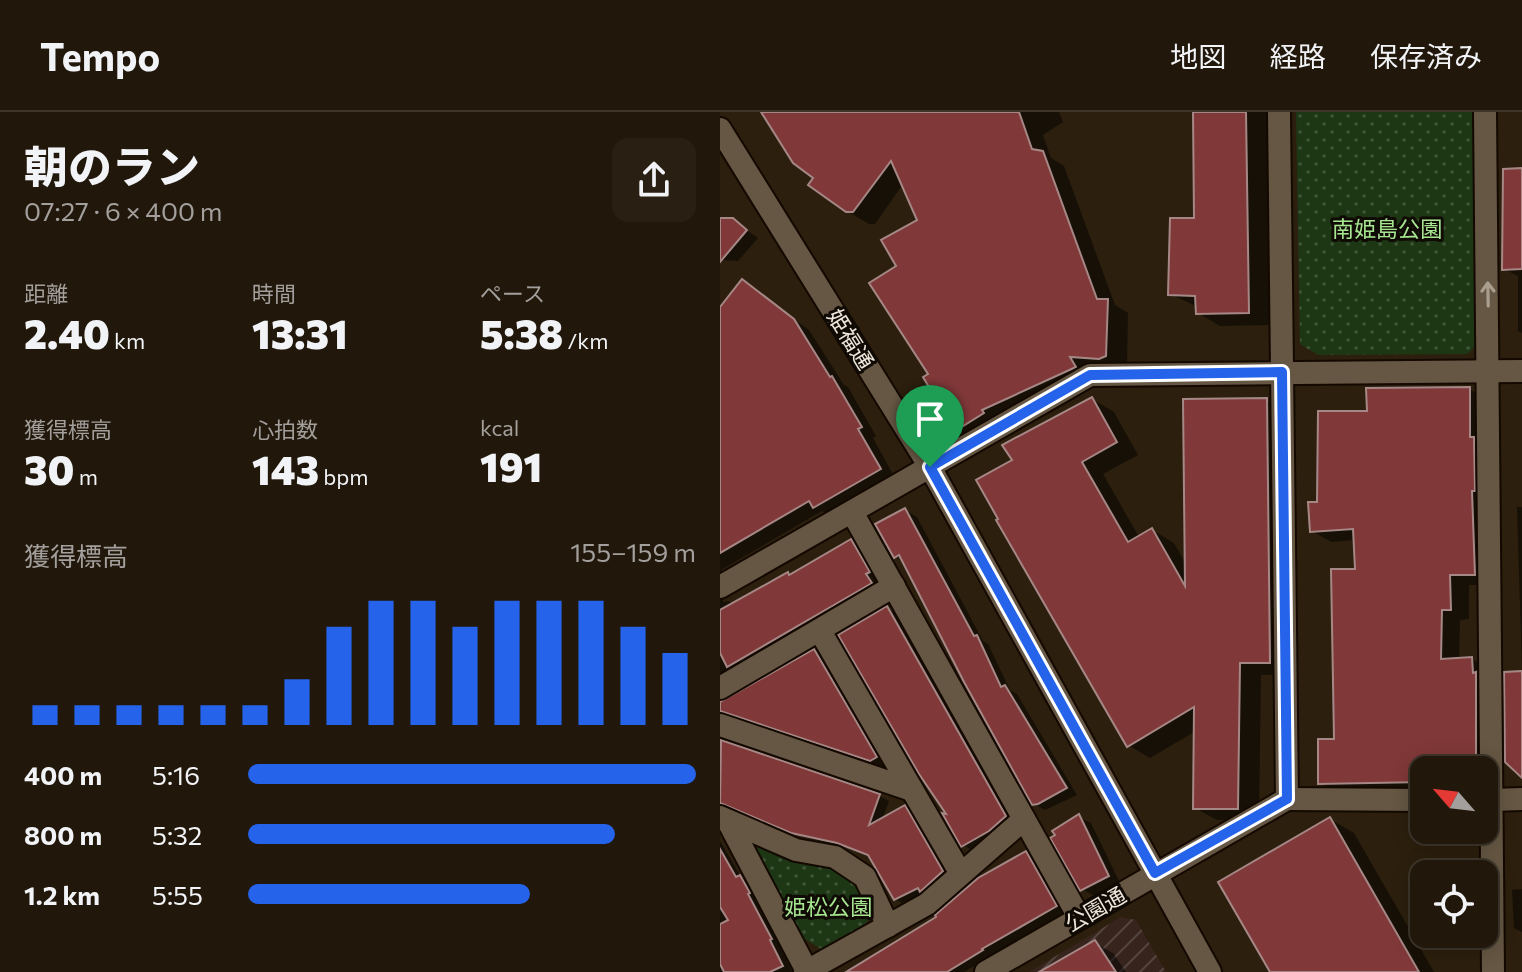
<!DOCTYPE html>
<html lang="ja">
<head>
<meta charset="utf-8">
<style>
  body { margin:0; font-family:Commissioner,"Noto Sans JP",sans-serif; background:#292013; color:#f1f3f6; height:100vh; display:flex; flex-direction:column; font-size:30px; white-space:nowrap }
  * { box-sizing:border-box; margin:0 }
  p { font-size:26px; color:#a29f9c }
  .icon { flex:none; width:44px; height:44px; fill:none; stroke:currentColor; stroke-width:2; stroke-linecap:round; stroke-linejoin:round }
  .map { position:relative; flex:1; overflow:hidden }
  .drawer { display:flex; flex-direction:column; background:#21170a; width:720px }
  .drawer>* { flex:none }
  .needle { width:52px; rotate:298deg }
  .fabs { position:absolute; left:690px; top:644px; display:grid; gap:16px }
  .fabs a { display:grid; place-items:center; width:88px; height:88px; border-radius:16px; background:#21170a; box-shadow:0 4px 20px #0003,0 0 0 2px #3e362b; font-size:40px }
  .pin { position:absolute; display:grid; place-items:center; width:68px; height:68px; color:#fff; margin:-82px -34px; border-radius:50% 50% 50% 0; rotate:-45deg; box-shadow:0 0 8px #0007 }
  .pin .icon { rotate:45deg }
  .round { display:grid; place-items:center; flex:none; width:84px; height:84px; border-radius:16px; background:#292013 }
  .headline { display:flex; align-items:center; justify-content:space-between; height:136px; padding:0 24px }
  h1 { font-size:44px; font-weight:800; line-height:60px }
  .figures { display:grid; grid-template-columns:repeat(3,1fr); gap:12px; height:136px; padding:8px 24px }
  .figures div { display:grid; align-content:center }
  .figures b { font-size:40px; font-weight:800 }
  .figures small { font-size:22px; font-weight:400 }
  .figures p { font-size:22px }
  .chart { height:224px; padding:16px 24px }
  .chart p { display:flex; justify-content:space-between }
  .chart svg { width:100%; height:144px; margin-top:8px; stroke:#2563eb; stroke-width:6 }
  ul { padding:0 24px; list-style:none; font-size:26px }
  li { display:grid; grid-template-columns:128px 96px 1fr; align-items:center; height:60px }
  li i { height:20px; border-radius:10px; background:#2563eb }
  header { display:flex; align-items:center; gap:48px; box-sizing:border-box; height:112px; padding:0 40px; background:#21170a; border-bottom:2px solid #3e362b }
  header strong { font-size:38px }
  nav { display:flex; gap:44px; margin-inline-start:auto; font-size:28px }
  main { display:flex; flex:1; min-height:0 }
  .map>svg:first-child { display:block }
</style>
</head>
<body>
<header>
<strong>Tempo</strong>
<nav><a>地図</a><a>経路</a><a>保存済み</a></nav>
</header>
<main>
<section class="drawer">
<div class="headline"><div><h1>朝のラン</h1><p>07:27 · 6 × 400 m</p></div><a class="round"><svg class="icon" aria-label="share" viewBox="0 0 24 24"><path d="M12 15V3M7 8l5-5 5 5M5 13v7h14v-7"/></svg></a></div>
<div class="figures">
<div><p>距離</p><b>2.40<small> km</small></b></div>
<div><p>時間</p><b>13:31</b></div>
<div><p>ペース</p><b>5:38<small> /km</small></b></div>
</div>
<div class="figures">
<div><p>獲得標高</p><b>30<small> m</small></b></div>
<div><p>心拍数</p><b>143<small> bpm</small></b></div>
<div><p>kcal</p><b>191</b></div>
</div>
<div class="chart"><p><span>獲得標高</span>155–159 m</p>
<svg viewBox="0 0 160 44" preserveAspectRatio="none"><path d="M5 44V38M15 44V38M25 44V38M35 44V38M45 44V38M55 44V38M65 44V30M75 44V14M85 44V6M95 44V6M105 44V14M115 44V6M125 44V6M135 44V6M145 44V14M155 44V22"/></svg>
</div>
<ul>
<li><b>400 m</b>5:16<i style="width:100%"></i></li>
<li><b>800 m</b>5:32<i style="width:82%"></i></li>
<li><b>1.2 km</b>5:55<i style="width:63%"></i></li>
</ul>
</section>
<div class="map">
<svg width="802" height="860" viewBox="0 0 802 860">
  <defs>
    <pattern id="industrial-furrows" width="10" height="10" patternUnits="userSpaceOnUse" patternTransform="scale(2)"><rect width="10" height="10" fill="#36241d"/><path d="M-1 1l2-2M0 10L10 0M9 11l2-2" fill="none" stroke="#53443d"/></pattern>
    <pattern id="grass-dots" width="8" height="8" patternUnits="userSpaceOnUse" patternTransform="scale(2)"><rect width="8" height="8" fill="#1d3715"/><path d="M2 2h.1M6 6h.1" fill="none" stroke="#3e5436" stroke-width="1.8" stroke-linecap="round"/></pattern>
  </defs>
  <rect width="100%" height="100%" fill="#2c1f0d"/>
  <polygon fill="url(#industrial-furrows)" points="401,805 416,808 446,860 309,860"/>
  <g fill="url(#grass-dots)">
    <polygon points="576,0 756,0 758,232 747,242 598,243 580,232"/>
    <path d="M 37,727 C 64,747 106,749 128,766 C 140,775 146,790 153,802 L 142,816 L 101,837 L 85,827 L 30,733 Z"/>
  </g>
  <g fill="#0007">
    <polygon points="42,0 339,0 343,10 323,23 331,46 344,54 395,193 408,201 407,255 258,330 236,317 211,262 178,154 199,109 183,72 155,112 149,112 127,99"/>
    <polygon points="475,0 548,0 551,213 500,214 478,201 478,195 450,182 476,109"/>
    <polygon points="802,58 802,221 798,219 798,164 784,157"/>
    <polygon points="0,108 12,108 38,126 18,149 0,148"/>
    <polygon points="22,170 89,218 124,273 128,275 156,324 153,326 175,366 110,403 102,399 1,458 9,472 3,478 3,490 8,489 13,492 71,464 131,429 147,438 164,469 3,579 3,590 94,539 110,548 167,657 22,608 9,610 0,605 0,198"/>
    <polygon points="749,277 768,288 773,473 749,473 749,507 740,508 739,548 752,547 771,558 764,658 704,658 704,680 619,682 600,671 616,629 637,459 636,428 611,430 592,419 599,391 649,301"/>
    <polygon points="372,287 394,300 418,343 383,362 419,425 432,418 454,431 467,454 547,288 569,301 571,562 541,563 539,709 497,708 475,696 476,619 430,646 408,633 295,349"/>
    <polygon points="797,395 802,395 802,662 802,561"/>
    <polygon points="185,398 197,405 263,529 268,532 290,578 297,582 357,683 325,698 314,692 184,450 175,444"/>
    <polygon points="167,496 175,501 293,709 277,723 250,737 243,733 231,706"/>
    <polygon points="0,630 159,684 169,689 162,708 185,696 195,701 232,765 185,793 175,787 151,744 129,736 83,725 17,697 0,698"/>
    <polygon points="359,705 371,711 400,771 374,784 362,777"/>
    <polygon points="610,707 634,721 714,860 552,860"/>
    <polygon points="0,729 21,765 30,770 72,860 0,860"/>
    <polygon points="306,742 316,747 345,800 244,860 126,860 219,806"/>
    <polygon points="802,777 802,820 794,816 792,778"/>
    <polygon points="375,831 393,841 406,860 323,860"/>
  </g>
  <g fill="#813838" stroke="#a58886" stroke-width="2">
    <polygon points="41,0 299,0 312,37 323,39 377,187 388,187 386,244 379,247 350,245 356,255 262,298 264,301 235,319 203,265 208,262 149,171 176,154 161,128 197,108 171,49 133,100 126,100 88,73 93,66 73,51"/>
    <polygon points="473,0 526,0 529,201 476,202 475,184 448,183 450,106 474,106"/>
    <polygon points="802,56 802,157 782,158 783,57"/>
    <polygon points="0,106 13,106 27,118 0,150"/>
    <polygon points="22,167 74,207 110,265 112,264 142,315 138,317 161,357 93,396 89,389 0,441 0,195"/>
    <polygon points="750,275 750,325 754,325 755,379 752,379 755,463 730,463 731,498 722,498 721,547 752,545 753,561 756,560 756,658 704,658 704,670 598,672 598,627 614,627 611,457 635,457 633,417 590,420 588,390 597,390 598,299 647,299 646,276"/>
    <polygon points="372,285 397,330 362,350 408,430 432,416 465,474 463,287 547,286 550,551 520,551 518,697 473,697 474,595 407,635 276,408 278,407 256,368 292,348 282,333"/>
    <polygon points="185,396 254,524 257,523 281,575 285,573 347,676 318,692 312,693 244,570 179,443 174,446 155,412"/>
    <polygon points="131,427 150,460 146,462 152,471 7,555 0,541 0,498 68,460 69,463"/>
    <polygon points="167,494 286,704 269,719 241,735 222,701 226,702 199,662 118,523"/>
    <polygon points="94,537 157,645 150,649 0,599 0,590"/>
    <polygon points="802,559 802,666 785,650 784,560"/>
    <polygon points="1,628 160,682 149,713 185,693 223,759 200,780 198,776 174,788 148,743 117,731 71,721 0,691"/>
    <polygon points="359,702 389,764 360,779 330,726 335,723 332,719"/>
    <polygon points="610,705 699,860 550,860 498,770"/>
    <polygon points="0,737 16,765 20,763 30,781 28,782 52,827 50,828 63,854 50,860 4,860 0,852 0,812 8,808 0,795"/>
    <polygon points="306,739 337,794 262,837 263,838 227,860 126,860 216,805 215,803 258,766"/>
    <polygon points="375,828 396,860 319,860"/>
  </g>
  <g fill="none" stroke-linecap="round" stroke-linejoin="round">
    <g stroke="#140900" stroke-width="26">
      <g id="minor">
        <polyline points="765,0 773,860"/>
        <polyline points="132,400 359,805"/>
        <polyline points="0,475 370,263 802,259"/>
        <polyline points="100,519 241,762"/>
        <polyline points="0,576 174,474"/>
        <polyline points="0,613 192,678"/>
        <polyline points="567,687 704,688"/>
        <polyline points="0,705 76,738 115,745 145,765 168,814"/>
        <polyline points="8,709 87,859"/>
        <polyline points="85,860 207,792 304,707"/>
      </g>
    </g>
    <g stroke="#140900" stroke-width="26">
      <g id="tertiary">
        <polyline points="0,17 210,355 490,860"/>
        <polyline points="772,688 802,687"/>
        <polyline points="266,860 567,687 559,0"/>
      </g>
    </g>
    <use href="#minor" stroke="#655743" stroke-width="22"/>
    <use href="#tertiary" stroke="#655743" stroke-width="22"/>
  </g>
  <defs><path id="oneway-shaft" d="M-6 0H5M1.5-3L5.5 0L1.5 3" fill="none" stroke-width="1.6" stroke-linecap="round" stroke-linejoin="round" transform="scale(2)"/></defs>
  <use stroke="#aa9e8f" href="#oneway-shaft" transform="translate(768 182) rotate(-91)"/>
  <g fill="none" stroke-linecap="round" stroke-linejoin="round">
    <g stroke="#fff" stroke-width="16">
      <polygon id="route" points="562,260 567,687 435,761 210,355 370,263"/>
    </g>
    <use href="#route" stroke="#2563eb" stroke-width="10"/>
  </g>
  <g text-anchor="middle" dominant-baseline="central" stroke-width="6" stroke-linejoin="round" paint-order="stroke">
    <g font-size="22" fill="#a6e691" stroke="#100a04">
      <text x="667" y="116">南姫島公園</text>
      <text x="108" y="794">姫松公園</text>
    </g>
    <g font-size="22" fill="#efe6db" stroke="#100a04">
      <text transform="translate(131 227) rotate(58)">姫福通</text>
      <text transform="translate(375 797) rotate(-30)">公園通</text>
    </g>
  </g>
</svg>
<div class="fabs">
<a><svg class="needle" viewBox="-14 -14 28 28"><path d="M0-13l5 13h-10z" fill="#e53935"/><path d="M0 13l5-13h-10z" fill="#a29f9c"/></svg></a>
<a><svg class="icon" aria-label="locate" viewBox="0 0 24 24"><circle cx="12" cy="12" r="6"/><path d="M12 2v4M12 18v4M2 12h4M18 12h4"/></svg></a>
</div>
<div class="pin" style="left:210px;top:355px;background:#1e9e55"><svg class="icon" aria-label="arrive" viewBox="0 0 24 24"><path d="M6 21V4h12l-3 4 3 4H6"/></svg></div>
</div>
</main>
</body>
</html>
